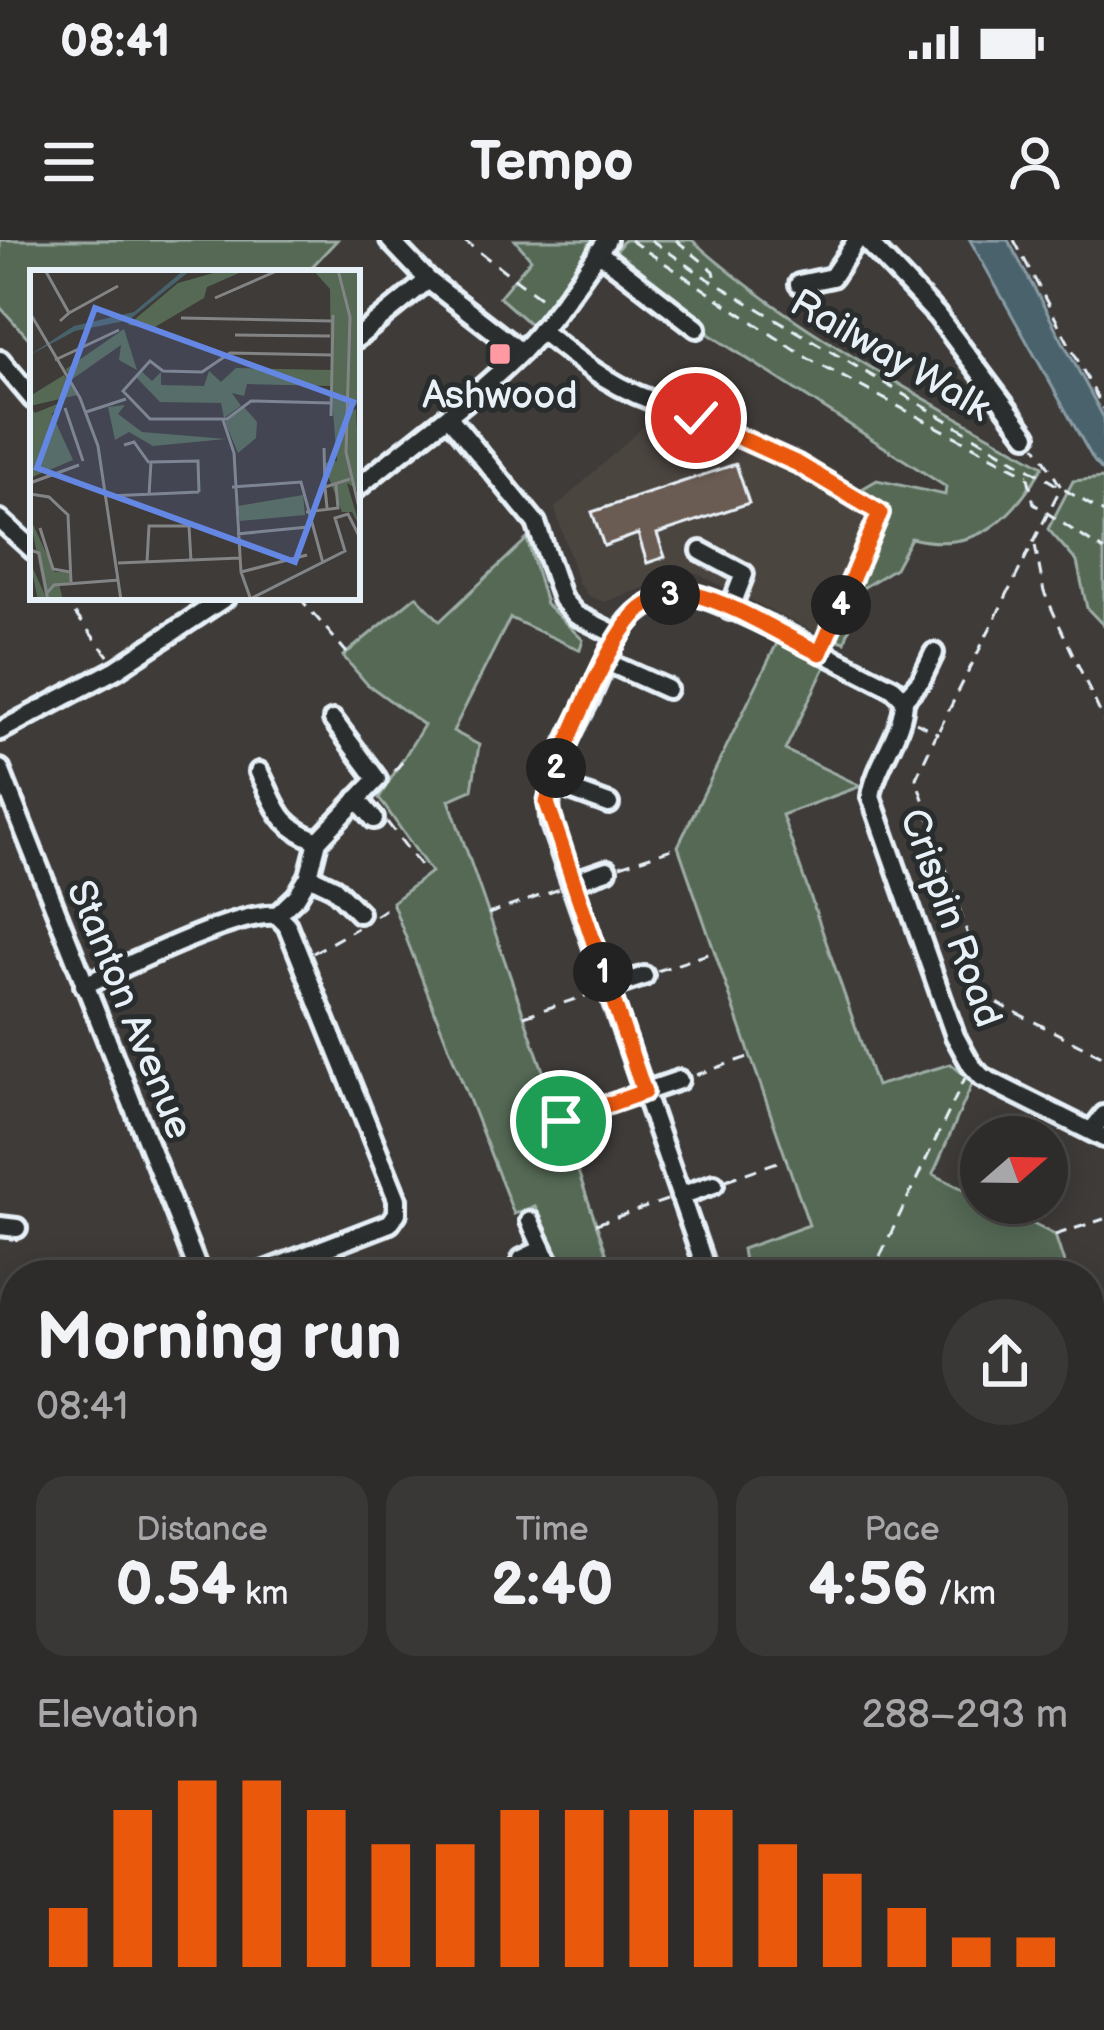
<!DOCTYPE html>
<html lang="en">
<head>
<meta charset="utf-8">
<style>
  body { margin:0; font-family:"Balsamiq Sans",sans-serif; background:#3a3837; color:#f1f3f6; height:100vh; display:flex; flex-direction:column; font-size:45px; white-space:nowrap }
  * { box-sizing:border-box; margin:0 }
  p { font-size:39px; color:#a7a7a9 }
  .icon { flex:none; width:66px; height:66px; fill:none; stroke:currentColor; stroke-width:2; stroke-linecap:round; stroke-linejoin:round }
  .map { position:relative; flex:1; overflow:hidden }
  .panel { position:absolute; left:0px; top:1020px; width:1104px; height:771px; display:flex; flex-direction:column; background:#2e2c2b; border-radius:48px 48px 0 0; box-shadow:0 6px 30px #0003,0 0 0 3px #494847 }
  .panel>* { flex:none }
  .needle { width:78px; rotate:70deg }
  .buttons { position:absolute; left:960px; top:876px; display:grid; gap:24px }
  .buttons a { display:grid; place-items:center; width:108px; height:108px; border-radius:50%; background:#2e2c2b; box-shadow:0 6px 30px #0003,0 0 0 3px #494847; font-size:60px }
  .pin { position:absolute; display:grid; place-items:center; width:102px; height:102px; color:#fff; margin:-51px; border:6px solid #fff; border-radius:50%; box-shadow:0 3px 12px #0007 }
  .km { position:absolute; width:60px; height:60px; margin:-30px; border-radius:50%; background:#222; color:#fff; font-size:33px; line-height:60px; text-align:center }
  .round { display:grid; place-items:center; flex:none; width:126px; height:126px; border-radius:63px; background:#3a3837 }
  .overview { display:flex; align-items:center; justify-content:space-between; height:204px; padding:0 36px }
  h1 { font-size:66px; font-weight:800; line-height:90px }
  .metrics { display:grid; grid-template-columns:repeat(3,1fr); gap:18px; height:204px; padding:12px 36px }
  .metrics div { display:grid; align-content:center; border-radius:30px; background:#3a3837; text-align:center }
  .metrics b { font-size:60px; font-weight:800 }
  .metrics small { font-size:33px; font-weight:400 }
  .metrics p { font-size:33px }
  .chart { height:336px; padding:24px 36px }
  .chart p { display:flex; justify-content:space-between }
  .chart svg { width:100%; height:216px; margin-top:12px; stroke:#ea580c; stroke-width:6 }
  .status { display:flex; justify-content:space-between; align-items:center; height:84px; padding:0 60px; background:#2e2c2b; direction:ltr }
  .status svg { height:33px; fill:currentColor }
  header { display:flex; justify-content:space-between; align-items:center; height:156px; padding:0 36px; background:#2e2c2b; font-size:54px; font-weight:800 }
  .map>svg:first-child { display:block }
</style>
</head>
<body>
<div class="status"><b>08:41</b><svg viewBox="0 0 49 12"><path d="M0 12V9h3v3zM5 12V6h3v6zM10 12V3h3v9zM15 12V0h3v12zM26 1h20v11H26zM47 4h2v5h-2z"/></svg></div>
<header><svg class="icon" aria-label="menu" viewBox="0 0 24 24"><path d="M4 6h16M4 12h16M4 18h16"/></svg>Tempo<svg class="icon" aria-label="person" viewBox="0 0 24 24"><circle cx="12" cy="8" r="4"/><path d="M4 21q1-7 8-7t8 7"/></svg></header>
<div class="map">
<svg width="1104" height="1790" viewBox="0 0 1104 1790">
  <rect width="100%" height="100%" fill="#3e3b39"/>
  <filter id="ink" filterUnits="userSpaceOnUse"><feTurbulence type="fractalNoise" baseFrequency=".00833" numOctaves="2"/><feDisplacementMap in="SourceGraphic" scale="24" xChannelSelector="R" yChannelSelector="G"/><feConvolveMatrix kernelMatrix="1 2 1 2 8 2 1 2 1" color-interpolation-filters="sRGB"/></filter>
  <g filter="url(#ink)">
    <g fill="#4c4540">
      <polygon points="659,172 875,276 819,394 691,331 604,362 587,355 578,342 555,268"/>
      <polygon points="684,1776 808,1776 776,1790 691,1790"/>
    </g>
    <g fill="#556954" stroke="#9eada6" stroke-width="3">
      <polygon points="0,0 337,0 306,33 33,33 33,103 0,67"/>
      <polygon points="515,0 597,0 531,85 499,57 531,19"/>
      <path d="M 624,0 L 692,0 C 795,93 924,157 1043,226 C 1013,279 976,314 911,298 L 895,328 L 861,349 L 845,402 L 819,394 L 875,276 L 843,260 L 877,240 L 945,255 L 946,247 L 678,74 L 613,15 Z"/>
      <polygon points="1104,238 1104,386 1087,368 1077,322 1048,289 1073,241"/>
      <polygon points="527,299 546,364 583,400 580,410 510,378 453,491 479,505 472,550 449,560 614,1035 568,1035 535,966 514,974 392,662 431,632 379,558 424,485 367,444 343,416 416,356 440,381"/>
      <polygon points="778,401 826,425 785,510 861,546 782,575 876,846 951,824 973,842 933,934 981,958 981,963 991,963 1055,995 1068,1035 915,1035 889,1023 879,1035 727,1035 745,1028 742,1009 809,985 678,606"/>
      <polygon points="1089,1096 1104,1141 1104,1460 1089,1416"/>
      <polygon points="4,1154 15,1182 15,1285 0,1292 0,1155"/>
      <polygon points="1104,1637 1104,1790 1065,1790 1055,1776 1089,1776 1089,1642"/>
      <polygon points="808,1776 976,1776 933,1790 776,1790"/>
    </g>
    <polygon fill="#48626c" stroke="#889ba4" stroke-width="3" points="970,0 1008,0 1104,178 1104,232 1094,221"/>
    <polygon fill="#6b5c52" stroke="#e8f1f8" stroke-width="3" points="736,224 749,263 657,294 665,317 647,323 638,294 604,306 592,272"/>
    <g fill="none" stroke-linecap="round" stroke-linejoin="round">
      <g stroke="#e8f1f8" stroke-width="26">
        <g id="minor">
          <polyline points="390,0 428,40 521,112"/>
          <polyline points="866,0 937,75 1027,195"/>
          <polyline points="598,12 697,88"/>
          <polyline points="799,44 832,37 857,0"/>
          <path d="M 540,90 C 582,124 619,153 672,167"/>
          <polyline points="357,98 428,40"/>
          <polyline points="0,120 33,159"/>
          <polyline points="449,177 536,283 562,359 576,375 619,396"/>
          <path d="M 357,248 C 412,202 471,162 522,111 C 554,78 581,37 607,0"/>
          <polyline points="0,280 33,310"/>
          <polyline points="701,311 744,334 730,370"/>
          <polyline points="607,422 667,449"/>
          <polyline points="904,459 921,440 934,413"/>
          <polyline points="0,491 117,429 226,357"/>
          <polyline points="0,529 200,1035"/>
          <path d="M 259,532 C 278,568 276,584 318,601"/>
          <polyline points="551,543 609,564"/>
          <polyline points="357,559 374,579"/>
          <polyline points="309,636 334,648 359,673"/>
          <polyline points="572,642 607,630"/>
          <polyline points="277,675 297,656 309,636 318,601 377,539 333,480"/>
          <path d="M 84,745 C 126,727 237,670 277,675 L 287,685 L 397,959 L 397,973 L 390,983 L 255,1035"/>
          <polyline points="608,748 644,736"/>
          <polyline points="644,852 679,840"/>
          <polyline points="1092,890 1104,875"/>
          <polyline points="680,956 714,944"/>
          <polyline points="530,981 555,1035"/>
          <polyline points="0,986 17,988"/>
          <polyline points="522,1019 543,1009"/>
          <path d="M 708,1035 L 551,584 C 542,538 571,496 591,455 C 604,428 616,387 642,369 C 654,360 668,353 684,353 C 714,353 856,431 893,448 L 904,459 C 904,493 876,522 871,557 L 955,796 L 971,825 L 982,837 L 1104,898"/>
          <polyline points="0,1082 8,1098 15,1103"/>
          <polyline points="0,1390 15,1382"/>
          <polyline points="1089,1642 1104,1637"/>
          <polyline points="0,1715 4,1715 15,1737"/>
          <polyline points="1089,1741 1104,1737"/>
          <polyline points="37,1776 49,1790"/>
          <polyline points="340,1776 347,1790"/>
          <polyline points="241,1790 269,1776"/>
          <polyline points="557,1790 584,1776"/>
          <polyline points="933,1790 976,1776"/>
        </g>
      </g>
      <g stroke="#e8f1f8" stroke-width="3" stroke-dasharray="12 9" stroke-linecap="butt">
        <polyline points="463,0 545,61"/>
        <polyline points="630,0 807,118 1028,235"/>
        <polyline points="651,0 705,37 1104,273"/>
        <polyline points="676,0 714,31 716,40"/>
        <polyline points="1014,0 1104,170"/>
        <polyline points="685,173 798,224 880,273 826,398"/>
        <polyline points="1028,237 1034,264 1104,311"/>
        <polyline points="1035,305 1044,352 1104,481"/>
        <polyline points="62,357 109,417"/>
        <polyline points="299,357 347,413"/>
        <polyline points="916,482 937,493 916,538 989,759 1104,817"/>
        <polyline points="939,490 1061,247 1036,206"/>
        <polyline points="394,531 404,520"/>
        <polyline points="387,582 420,625"/>
        <polyline points="620,626 678,607"/>
        <polyline points="488,674 560,649"/>
        <polyline points="375,676 393,664"/>
        <polyline points="313,713 357,688"/>
        <polyline points="657,731 714,712"/>
        <polyline points="524,776 591,754"/>
        <polyline points="696,835 751,816"/>
        <polyline points="561,881 631,857"/>
        <polyline points="726,940 786,919"/>
        <polyline points="596,984 667,960"/>
        <polyline points="1055,995 1104,979"/>
        <polyline points="328,1022 333,1035"/>
        <polyline points="871,1035 965,838"/>
        <polyline points="1089,1052 1104,1047"/>
        <polyline points="0,1302 15,1334"/>
        <polyline points="1089,1531 1104,1526"/>
        <polyline points="1089,1716 1094,1714"/>
        <polyline points="212,1776 218,1790"/>
        <polyline points="684,1776 691,1790"/>
        <polyline points="1056,1776 1065,1790"/>
        <polyline points="809,1790 836,1776"/>
      </g>
      <use href="#minor" stroke="#2a2d2e" stroke-width="16"/>
    </g>
  </g>
  <g fill="none" stroke-linecap="round" stroke-linejoin="round" filter="url(#ink)">
    <g stroke="#fff" stroke-width="24">
      <path id="route" d="M 561,881 L 644,852 L 547,563 C 556,523 610,395 640,370 C 654,359 674,350 692,354 C 735,364 779,394 820,413 L 880,273 L 798,224 L 696,178"/>
    </g>
    <use href="#route" stroke="#ea580c" stroke-width="15"/>
  </g>
  <rect fill="#ff9aa2" stroke="#2a2d2e" stroke-width="4.5" x="488" y="102" width="24" height="24" rx="6"/>
  <g text-anchor="middle" dominant-baseline="central" stroke-width="10" stroke-linejoin="round" paint-order="stroke">
    <g font-size="39" fill="#e8f1f8" stroke="#2a2d2e">
      <text transform="translate(890 116) rotate(30)">Railway Walk</text>
      <text transform="translate(950 678) rotate(70)">Crispin Road</text>
      <text transform="translate(129 770) rotate(68)">Stanton Avenue</text>
    </g>
    <g font-size="39" fill="#e8f1f8" stroke="#2a2d2e">
      <text x="500" y="156">Ashwood</text>
    </g>
  </g>
  <g transform="translate(30 30)">
    <rect width="330" height="330" fill="#3e3b39"/>
    <path d="M 194,0 L 216,0 L 177,17 L 174,28 L 125,57 L 98,55 L 148,13 ZM 283,0 L 330,0 L 330,131 L 318,143 L 326,139 L 330,221 L 317,213 L 330,257 L 322,242 L 312,242 L 293,193 L 307,191 L 301,116 L 217,114 L 214,126 L 202,123 L 211,136 L 194,148 L 191,133 L 130,132 L 105,106 L 111,101 L 122,111 L 131,102 L 131,115 L 174,116 L 179,101 L 191,112 L 206,98 L 301,100 L 300,19 ZM 94,59 L 107,100 L 89,90 L 91,75 L 41,110 L 36,99 ZM 34,105 L 47,125 L 0,136 L 5,143 L 32,132 L 22,144 L 43,190 L 0,208 L 0,126 ZM 95,135 L 88,144 L 112,162 L 196,169 L 123,176 L 99,162 L 85,170 L 78,137 ZM 214,137 L 227,152 L 226,168 L 208,183 L 195,152 ZM 273,225 L 275,245 L 210,251 L 208,236 ZM 0,248 L 25,302 L 40,302 L 41,312 L 29,314 L 33,330 L 8,330 L 0,292 L 15,325 Z" fill="#556954"/>
    <path d="M 154,0 L 161,0 L 99,50 L 45,61 L 0,85 L 44,56 L 104,42 Z" fill="#48626c"/>
    <path fill="none" stroke="#828485" stroke-width="3" d="M 15,0 L 39,43 L 30,51M 308,0 L 320,47 L 316,182 L 330,242M 185,28 L 249,0M 0,43 L 50,128 L 68,176 L 91,330M 39,43 L 88,16M 151,48 L 302,51M 205,65 L 300,66M 25,90 L 89,60M 301,133 L 221,131 L 197,149 L 120,149 L 93,121 L 120,91 L 133,101 L 172,102 L 200,83 L 302,85M 35,138 L 53,191M 56,142 L 96,129M 301,146 L 303,45M 193,150 L 204,183 L 211,302 L 221,330M 94,175 L 104,172 L 119,193M 294,178 L 295,217M 0,213 L 49,195M 202,217 L 271,212 L 293,293M 0,224 L 19,227 L 38,245 L 41,312M 119,225 L 121,192 L 168,191 L 169,222M 78,226 L 169,222M 297,238 L 295,217 L 320,209M 276,242 L 308,238 L 306,215M 10,258 L 23,299 L 40,302M 207,264 L 278,257M 0,280 L 9,283 L 18,330M 117,292 L 119,256 L 159,256 L 161,291M 88,293 L 210,288M 211,302 L 277,285M 17,323 L 24,315 L 89,310M 220,329 L 315,281 L 305,248 L 318,244 L 330,268"/>
    <path fill="#6487e3" fill-opacity="0.15" stroke="#6487e3" stroke-width="6" d="M 65,38 L 323,132 L 265,292 L 7,198 Z"/>
    <rect width="330" height="330" fill="none" stroke="#e8f1f8" stroke-width="6"/>
  </g>
</svg>
<div class="buttons">
<a><svg class="needle" viewBox="-14 -14 28 28"><path d="M0-13l5 13h-10z" fill="#e53935"/><path d="M0 13l5-13h-10z" fill="#a7a7a9"/></svg></a>
</div>
<div class="pin" style="left:561px;top:881px;background:#1e9e55"><svg class="icon" aria-label="arrive" viewBox="0 0 24 24"><path d="M6 21V4h12l-3 4 3 4H6"/></svg></div>
<div class="pin" style="left:696px;top:178px;background:#d93025"><svg class="icon" aria-label="check" viewBox="0 0 24 24"><path d="M5 12l5 5 9-10"/></svg></div>
<b class="km" style="left:603px;top:732px">1</b>
<b class="km" style="left:556px;top:528px">2</b>
<b class="km" style="left:670px;top:355px">3</b>
<b class="km" style="left:841px;top:365px">4</b>
<section class="panel">
<div class="overview"><div><h1>Morning run</h1><p>08:41</p></div><a class="round"><svg class="icon" aria-label="share" viewBox="0 0 24 24"><path d="M12 15V3M7 8l5-5 5 5M5 13v7h14v-7"/></svg></a></div>
<div class="metrics">
<div><p>Distance</p><b>0.54<small> km</small></b></div>
<div><p>Time</p><b>2:40</b></div>
<div><p>Pace</p><b>4:56<small> /km</small></b></div>
</div>
<div class="chart"><p><span>Elevation</span>288–293 m</p>
<svg viewBox="0 0 160 44" preserveAspectRatio="none"><path d="M5 44V32M15 44V12M25 44V6M35 44V6M45 44V12M55 44V19M65 44V19M75 44V12M85 44V12M95 44V12M105 44V12M115 44V19M125 44V25M135 44V32M145 44V38M155 44V38"/></svg>
</div>
</section>
</div>
</body>
</html>
